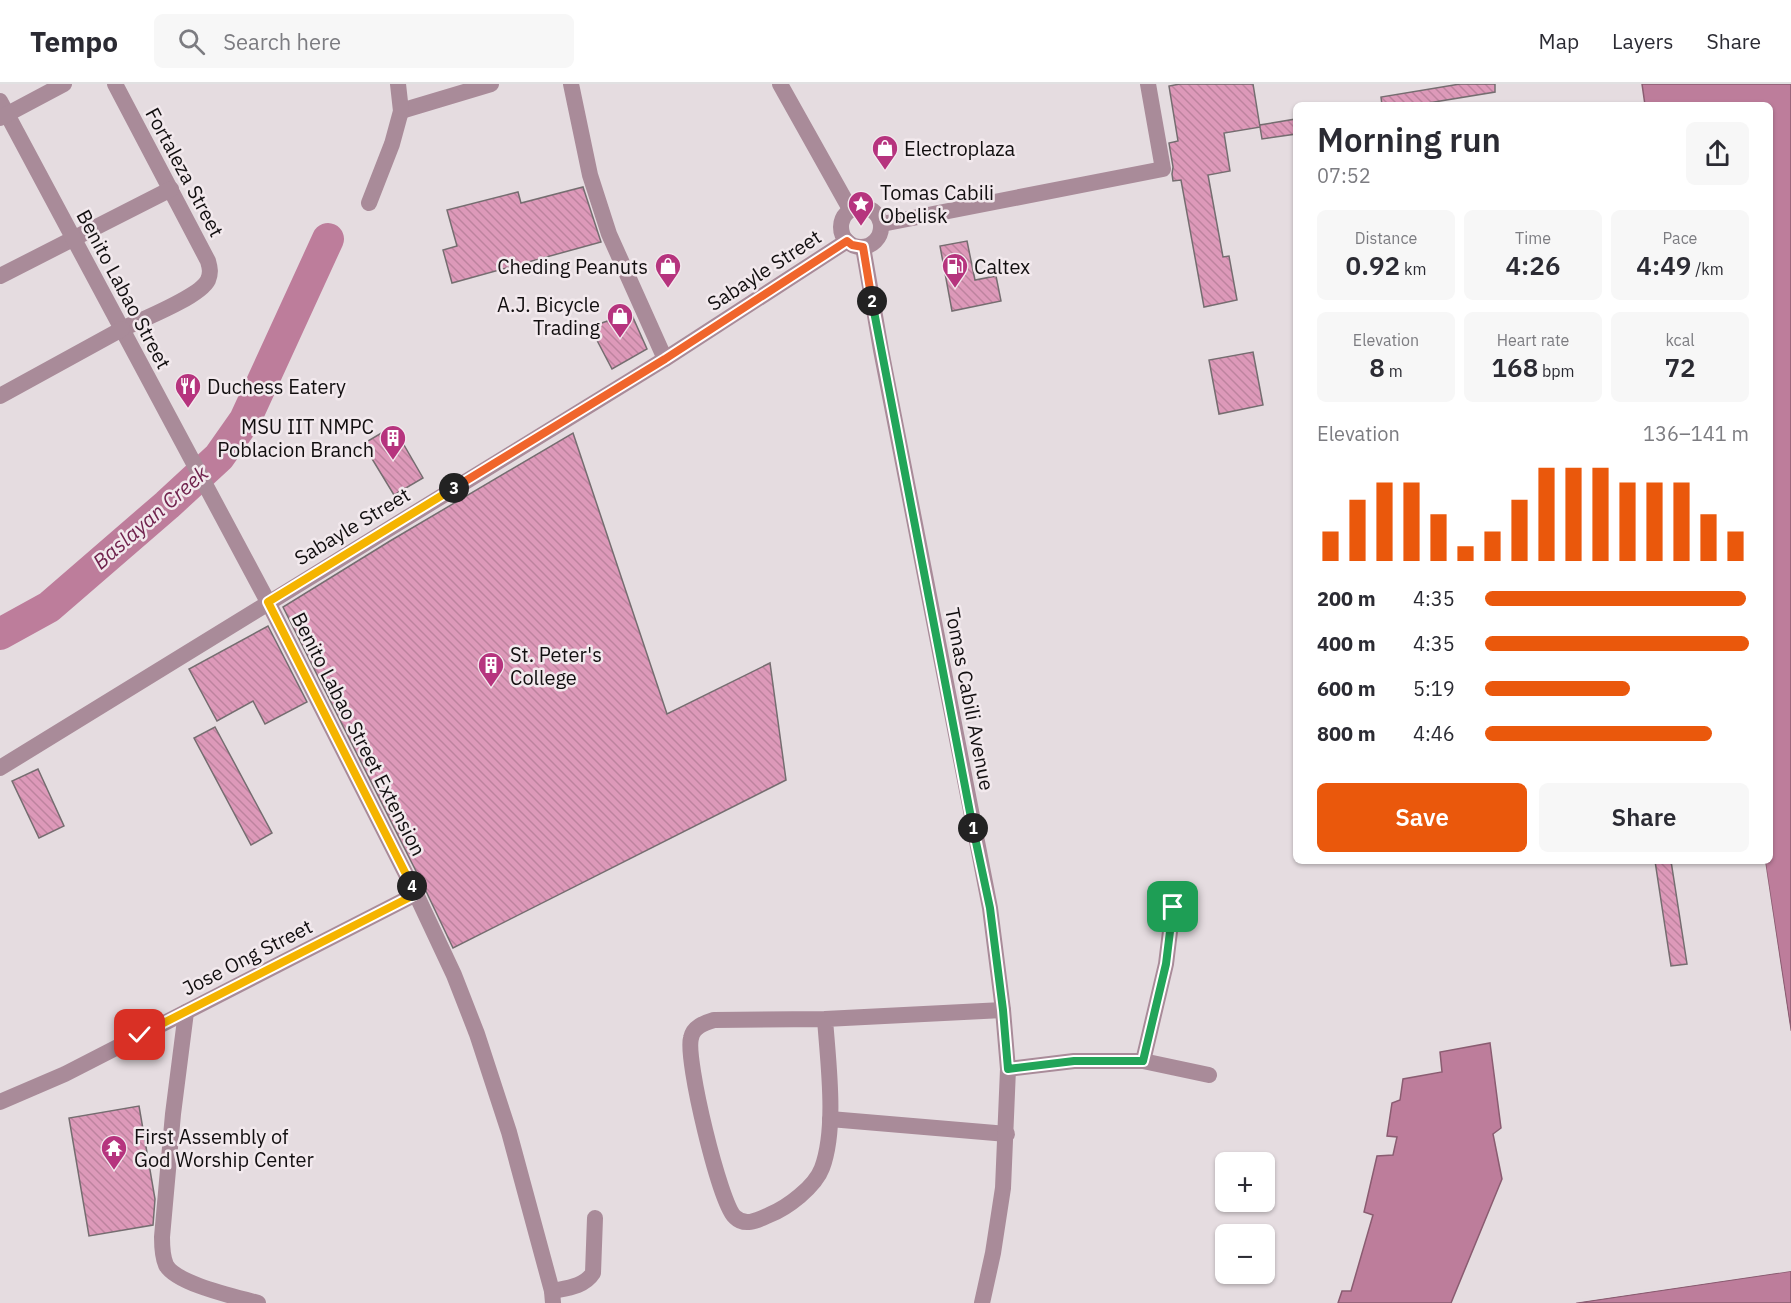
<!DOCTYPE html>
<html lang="en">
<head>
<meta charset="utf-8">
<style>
  body { margin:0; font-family:"IBM Plex Sans",sans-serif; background:#f7f7f7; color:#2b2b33; height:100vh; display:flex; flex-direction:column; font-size:22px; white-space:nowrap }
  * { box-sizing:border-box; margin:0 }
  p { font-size:20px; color:#7c7c81 }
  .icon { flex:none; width:33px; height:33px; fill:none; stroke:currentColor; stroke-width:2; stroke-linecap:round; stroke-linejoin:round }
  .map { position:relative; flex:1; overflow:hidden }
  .side { position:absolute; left:1293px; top:18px; width:480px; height:762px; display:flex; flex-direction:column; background:#fff; border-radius:9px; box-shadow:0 2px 4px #0004 }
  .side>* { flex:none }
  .buttons { position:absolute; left:1215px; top:1068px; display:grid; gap:12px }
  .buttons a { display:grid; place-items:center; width:60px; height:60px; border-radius:9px; background:#fff; box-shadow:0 2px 4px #0004; font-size:30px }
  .pin { position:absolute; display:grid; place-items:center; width:51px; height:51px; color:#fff; margin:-26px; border-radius:12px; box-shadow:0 3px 9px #0006 }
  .km { position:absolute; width:30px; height:30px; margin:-15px; border-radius:50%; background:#222; color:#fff; font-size:16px; line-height:30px; text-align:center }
  .round { display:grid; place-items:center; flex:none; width:63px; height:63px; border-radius:9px; background:#f7f7f7 }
  .overview { display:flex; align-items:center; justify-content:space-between; height:102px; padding:0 24px }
  h1 { font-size:33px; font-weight:600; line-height:45px }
  .figures { display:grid; grid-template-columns:repeat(3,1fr); gap:9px; height:102px; padding:6px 24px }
  .figures div { display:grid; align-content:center; border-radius:9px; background:#f7f7f7; text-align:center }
  .figures b { font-size:26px; font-weight:600 }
  .figures small { font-size:16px; font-weight:400 }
  .figures p { font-size:16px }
  .chart { height:168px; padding:12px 24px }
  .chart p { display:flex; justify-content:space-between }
  .chart svg { width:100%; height:108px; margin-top:6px; stroke:#ea580c; stroke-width:6 }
  .cta { display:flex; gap:12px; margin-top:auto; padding:12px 24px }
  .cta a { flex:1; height:69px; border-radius:9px; background:#ea580c; color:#fff; font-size:24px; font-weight:600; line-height:69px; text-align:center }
  .cta a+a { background:#f7f7f7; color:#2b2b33 }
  ul { padding:0 24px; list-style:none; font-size:20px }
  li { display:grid; grid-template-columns:96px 72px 1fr; align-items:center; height:45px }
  li i { height:15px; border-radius:8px; background:#ea580c }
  header { display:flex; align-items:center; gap:36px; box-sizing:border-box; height:84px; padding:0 30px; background:#fff; border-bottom:2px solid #e1e1e2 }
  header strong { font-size:28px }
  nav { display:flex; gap:33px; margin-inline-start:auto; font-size:21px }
  .search { width:420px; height:54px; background:#f7f7f7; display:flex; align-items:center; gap:15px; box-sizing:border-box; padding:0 21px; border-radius:9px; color:#7c7c81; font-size:22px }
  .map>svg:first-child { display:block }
</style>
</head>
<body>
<header>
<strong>Tempo</strong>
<div class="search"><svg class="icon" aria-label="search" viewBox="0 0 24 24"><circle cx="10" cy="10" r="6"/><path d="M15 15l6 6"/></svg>Search here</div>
<nav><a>Map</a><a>Layers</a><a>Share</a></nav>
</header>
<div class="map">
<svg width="1791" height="1219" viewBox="0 0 1791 1219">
  <defs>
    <pattern id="building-back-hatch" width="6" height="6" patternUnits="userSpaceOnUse" patternTransform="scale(1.5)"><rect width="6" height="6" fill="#dd99b9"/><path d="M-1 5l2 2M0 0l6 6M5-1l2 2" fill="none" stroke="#bd839e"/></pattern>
  </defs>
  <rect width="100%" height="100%" fill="#e5dce0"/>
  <g fill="#bd7d9b" stroke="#8a5c71" stroke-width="1.5">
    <polygon points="1642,0 1791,0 1791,947 1765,777 1770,777 1770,21 1645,21"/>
    <polygon points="1490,959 1501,1044 1493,1050 1502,1095 1451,1219 1338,1219 1342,1207 1351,1207 1373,1131 1364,1128 1377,1072 1393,1071 1397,1053 1387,1052 1392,1019 1400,1016 1403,995 1442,988 1440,968"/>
    <polygon points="1791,1187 1791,1219 1576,1219"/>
  </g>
  <g fill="#e5dce0">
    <polygon points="1762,777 1765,777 1791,950 1788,948"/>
    <polygon points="1791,1184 1791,1187 1573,1219 1575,1216"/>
  </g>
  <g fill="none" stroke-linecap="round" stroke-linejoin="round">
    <polyline stroke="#bd7d9b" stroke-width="32" points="0,550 49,523 167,421 219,373 245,336 328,155"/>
  </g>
  <g fill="url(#building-back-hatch)" stroke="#756d70" stroke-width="1.5">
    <polygon points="1180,0 1253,0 1260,43 1260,41 1296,35 1296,50 1262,55 1260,43 1224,49 1230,87 1208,91 1223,173 1229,172 1237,216 1204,223 1181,96 1173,97 1172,90 1173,83 1169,59 1178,57 1169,2"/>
    <polygon points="1460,0 1495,0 1495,8 1416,21 1382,21 1381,13"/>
    <polygon points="583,103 601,158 452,199 443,166 457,162 447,126 518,108 521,119"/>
    <polygon points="967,157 975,196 996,192 1001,217 952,227 940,162"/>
    <polygon points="631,229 647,265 612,285 590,243"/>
    <polygon points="1253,268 1263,321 1219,330 1209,276"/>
    <polygon points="393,342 423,394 394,411 363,360"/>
    <polygon points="573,349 667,630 770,579 786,696 453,864 425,805 283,523 390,457"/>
    <polygon points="268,542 307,618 265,640 253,617 217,637 189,585"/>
    <polygon points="215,643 272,749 251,761 194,654"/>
    <polygon points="38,685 64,742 39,754 12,697"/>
    <polygon points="1655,777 1671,777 1687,880 1671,882"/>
    <polygon points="139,1022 155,1115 153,1141 89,1152 69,1034"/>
  </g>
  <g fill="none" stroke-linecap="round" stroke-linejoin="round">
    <g stroke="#a98b99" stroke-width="16">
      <path d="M 115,0 L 208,177 C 210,184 211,189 208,196 C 200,213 141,236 122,245"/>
      <polyline points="571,0 590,91 609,150 665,275"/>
      <polyline points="401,27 491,0"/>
      <polyline points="369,119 392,60 401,27 398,0"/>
      <polyline points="0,192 171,105"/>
      <path d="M 186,928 L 173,1030 L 162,1153 C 162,1162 162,1172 166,1181 C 176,1200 237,1213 258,1219"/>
      <path d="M 825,935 C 828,978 837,1044 822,1084 C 815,1103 787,1124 769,1131 C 758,1136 745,1143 735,1133 C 720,1120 685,975 691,954 C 693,943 704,939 714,936 L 825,935 L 1003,926"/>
      <polyline points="1143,977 1166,880 1173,823"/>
      <polyline points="1008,985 1074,977 1143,977 1209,991"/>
      <polyline points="0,1018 65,990 416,810"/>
      <polyline points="830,1035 1007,1050"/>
      <path d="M 552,1207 C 567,1204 584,1203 593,1189 L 595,1134"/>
    </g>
    <g stroke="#a98b99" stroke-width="16">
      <polyline points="780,0 850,125"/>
      <polyline points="0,17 268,518 416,810 454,891 477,950 509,1048 552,1207 553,1219"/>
      <polyline points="0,34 64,0"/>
      <circle cx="861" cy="143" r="20"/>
      <polyline points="882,140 1163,85 1148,0"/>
      <polyline points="863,163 881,266 990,824 1003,926 1008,985 1003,1104 993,1169 982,1219"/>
      <polyline points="0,312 122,245"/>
      <polyline points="0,684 665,275 847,157"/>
    </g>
  </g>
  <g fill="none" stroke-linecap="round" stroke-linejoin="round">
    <g stroke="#fff" stroke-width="12">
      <polyline id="split-1" points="973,744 990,824 1003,926 1008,985 1074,977 1143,977 1166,880 1173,823"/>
    </g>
    <g stroke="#fff" stroke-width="12">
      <polyline id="split-2" points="872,217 973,744"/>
    </g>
    <g stroke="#fff" stroke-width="12">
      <polyline id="split-3" points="454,404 665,275 847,157 852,161 863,163 872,217"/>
    </g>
    <g stroke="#fff" stroke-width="12">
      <polyline id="split-4" points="412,802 268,518 454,404"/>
    </g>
    <g stroke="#fff" stroke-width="12">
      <polyline id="split-5" points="140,951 416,810 412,802"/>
    </g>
    <use href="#split-1" stroke="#22a559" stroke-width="8"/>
    <use href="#split-2" stroke="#22a559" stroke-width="8"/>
    <use href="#split-3" stroke="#f0652b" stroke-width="8"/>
    <use href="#split-4" stroke="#f5b400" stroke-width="8"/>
    <use href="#split-5" stroke="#f5b400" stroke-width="8"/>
  </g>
  <defs>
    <g id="shop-pin" transform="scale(1.35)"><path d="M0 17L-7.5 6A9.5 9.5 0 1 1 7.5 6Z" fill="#b6347e" stroke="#f2e9ed"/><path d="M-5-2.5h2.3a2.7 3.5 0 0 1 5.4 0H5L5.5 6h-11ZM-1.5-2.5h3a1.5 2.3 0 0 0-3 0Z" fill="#fff"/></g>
    <g id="sight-pin" transform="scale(1.35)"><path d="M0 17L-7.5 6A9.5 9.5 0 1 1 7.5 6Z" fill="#b6347e" stroke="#f2e9ed"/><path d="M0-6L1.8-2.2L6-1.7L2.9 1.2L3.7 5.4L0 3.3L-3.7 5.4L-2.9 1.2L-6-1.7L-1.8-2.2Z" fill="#fff"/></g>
    <g id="fuel-pin" transform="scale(1.35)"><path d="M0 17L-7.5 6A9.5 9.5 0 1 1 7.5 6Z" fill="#b6347e" stroke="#f2e9ed"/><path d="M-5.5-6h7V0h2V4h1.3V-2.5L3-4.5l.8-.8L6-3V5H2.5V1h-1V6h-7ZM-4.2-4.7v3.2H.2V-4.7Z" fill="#fff"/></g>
    <g id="restaurant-pin" transform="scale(1.35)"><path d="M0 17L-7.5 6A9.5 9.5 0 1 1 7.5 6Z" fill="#b6347e" stroke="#f2e9ed"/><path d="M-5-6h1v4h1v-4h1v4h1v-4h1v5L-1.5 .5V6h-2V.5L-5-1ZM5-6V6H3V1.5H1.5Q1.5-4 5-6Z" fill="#fff"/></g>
    <g id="building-pin" transform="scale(1.35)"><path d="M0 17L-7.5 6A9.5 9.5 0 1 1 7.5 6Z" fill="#b6347e" stroke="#f2e9ed"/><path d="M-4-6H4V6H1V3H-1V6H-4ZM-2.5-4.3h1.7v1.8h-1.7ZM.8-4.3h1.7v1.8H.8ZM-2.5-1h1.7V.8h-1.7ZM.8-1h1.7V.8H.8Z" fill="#fff"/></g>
    <g id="temple-pin" transform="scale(1.35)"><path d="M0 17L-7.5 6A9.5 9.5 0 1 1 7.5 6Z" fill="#b6347e" stroke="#f2e9ed"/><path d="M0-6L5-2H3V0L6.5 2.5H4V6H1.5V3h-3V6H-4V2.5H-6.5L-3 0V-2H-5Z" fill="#fff"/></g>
  </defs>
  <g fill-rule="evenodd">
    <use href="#shop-pin" x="885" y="64"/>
    <use href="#sight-pin" x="861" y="120"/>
    <use href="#shop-pin" x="668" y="182"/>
    <use href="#fuel-pin" x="955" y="182"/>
    <use href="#shop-pin" x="620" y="232"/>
    <use href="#restaurant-pin" x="188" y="302"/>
    <use href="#building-pin" x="393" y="354"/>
    <use href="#building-pin" x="491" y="581"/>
    <use href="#temple-pin" x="114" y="1064"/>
  </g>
  <g text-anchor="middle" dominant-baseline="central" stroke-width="5" stroke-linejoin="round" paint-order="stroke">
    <g font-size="20" fill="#120f10" stroke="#f2e9ed" text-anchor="start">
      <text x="904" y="64">Electroplaza</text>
      <text x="880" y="108">Tomas Cabili<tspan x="880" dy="23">Obelisk</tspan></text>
      <text x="648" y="182" text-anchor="end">Cheding Peanuts</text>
      <text x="974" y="182">Caltex</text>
      <text x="600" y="220" text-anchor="end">A.J. Bicycle<tspan x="600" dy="23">Trading</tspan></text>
      <text x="207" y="302">Duchess Eatery</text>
      <text x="374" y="342" text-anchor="end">MSU IIT NMPC<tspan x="374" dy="23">Poblacion Branch</tspan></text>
      <text x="510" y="570">St. Peter's<tspan x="510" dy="23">College</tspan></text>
      <text x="134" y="1052">First Assembly of<tspan x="134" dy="23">God Worship Center</tspan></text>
    </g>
    <g font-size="20" fill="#120f10" stroke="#f2e9ed">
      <text transform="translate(185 88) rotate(62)">Fortaleza Street</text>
      <text transform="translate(764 186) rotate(-33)">Sabayle Street</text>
      <text transform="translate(124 205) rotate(62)">Benito Labao Street</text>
      <text transform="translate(352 442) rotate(-31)">Sabayle Street</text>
      <text transform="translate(970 615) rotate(79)">Tomas Cabili Avenue</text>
      <text transform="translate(359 650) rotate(63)">Benito Labao Street Extension</text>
      <text transform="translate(247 873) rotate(-27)">Jose Ong Street</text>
    </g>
    <g font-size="21" font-style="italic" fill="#71234e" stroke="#f2e9ed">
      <text transform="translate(150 433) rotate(-41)">Baslayan Creek</text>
    </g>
  </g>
</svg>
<div class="buttons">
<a>+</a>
<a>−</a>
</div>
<div class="pin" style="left:1173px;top:823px;background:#1e9e55"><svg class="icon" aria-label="arrive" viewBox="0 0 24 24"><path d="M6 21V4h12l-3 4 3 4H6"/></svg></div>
<div class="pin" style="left:140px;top:951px;background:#d93025"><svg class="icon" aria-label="check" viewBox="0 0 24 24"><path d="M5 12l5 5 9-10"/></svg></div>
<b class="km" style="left:973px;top:744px">1</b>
<b class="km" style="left:872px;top:217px">2</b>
<b class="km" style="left:454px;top:404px">3</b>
<b class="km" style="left:412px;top:802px">4</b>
<section class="side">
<div class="overview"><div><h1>Morning run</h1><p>07:52</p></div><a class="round"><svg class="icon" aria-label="share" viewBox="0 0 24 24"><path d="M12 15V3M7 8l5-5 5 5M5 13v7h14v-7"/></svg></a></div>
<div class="figures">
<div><p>Distance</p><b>0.92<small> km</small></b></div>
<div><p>Time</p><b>4:26</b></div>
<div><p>Pace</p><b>4:49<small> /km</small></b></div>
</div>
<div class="figures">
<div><p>Elevation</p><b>8<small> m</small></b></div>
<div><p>Heart rate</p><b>168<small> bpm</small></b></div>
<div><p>kcal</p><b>72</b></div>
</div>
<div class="chart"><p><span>Elevation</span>136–141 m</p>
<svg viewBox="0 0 160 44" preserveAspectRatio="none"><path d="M5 44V32M15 44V19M25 44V12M35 44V12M45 44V25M55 44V38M65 44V32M75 44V19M85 44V6M95 44V6M105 44V6M115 44V12M125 44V12M135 44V12M145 44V25M155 44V32"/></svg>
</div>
<ul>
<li><b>200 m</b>4:35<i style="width:99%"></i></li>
<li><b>400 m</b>4:35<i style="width:100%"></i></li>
<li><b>600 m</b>5:19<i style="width:55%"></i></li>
<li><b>800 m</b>4:46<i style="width:86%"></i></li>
</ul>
<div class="cta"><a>Save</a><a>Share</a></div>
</section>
</div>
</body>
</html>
